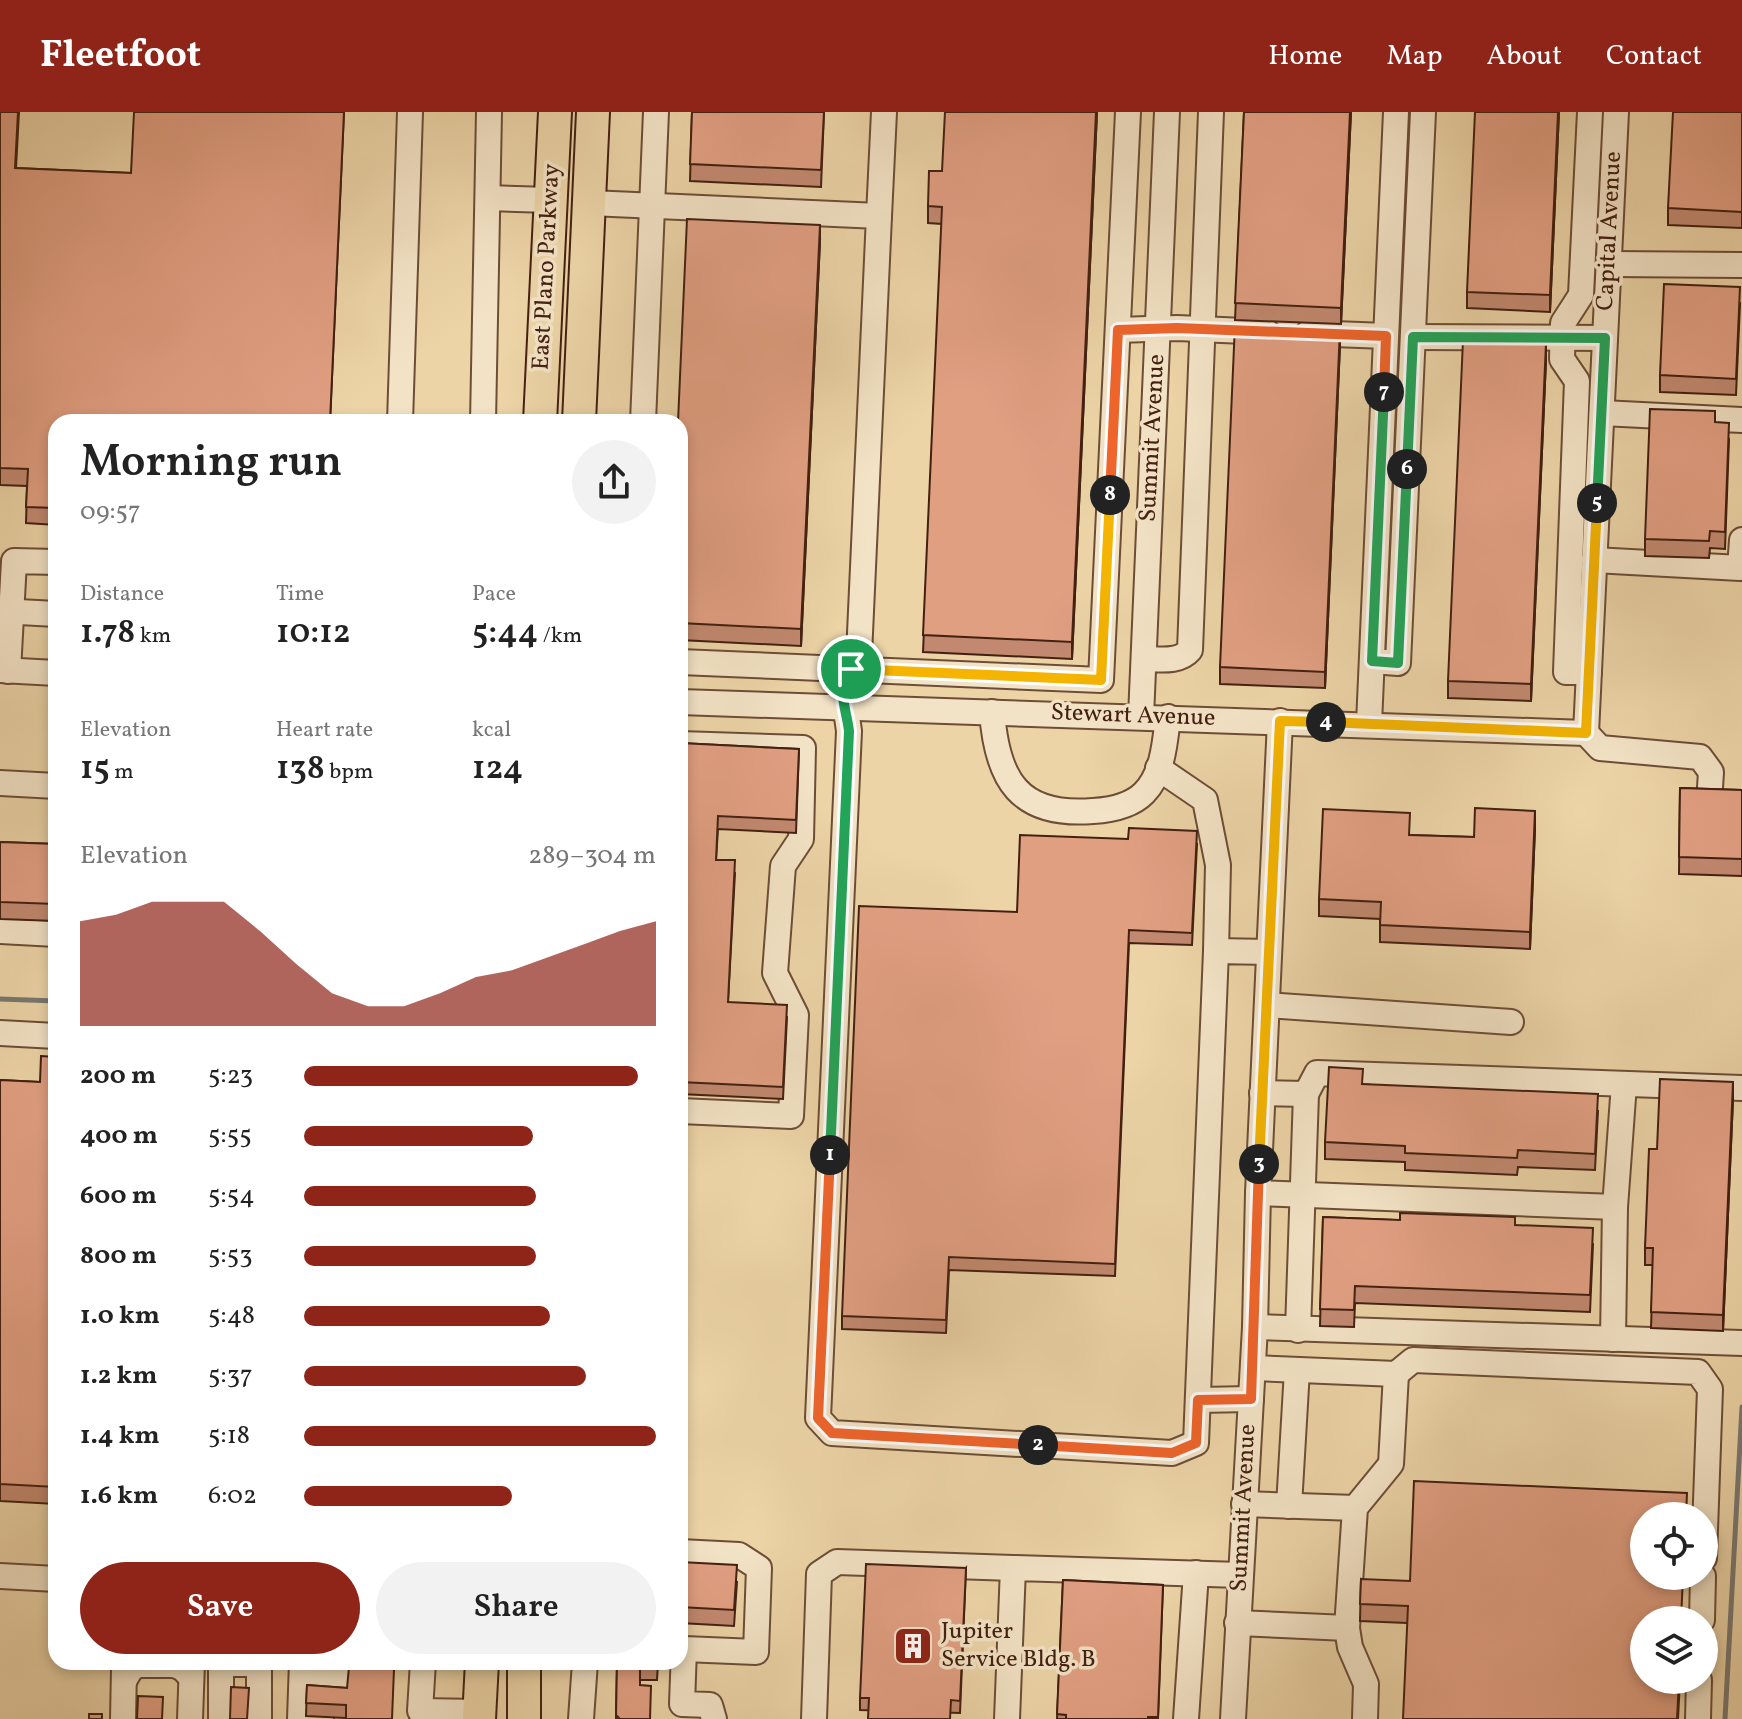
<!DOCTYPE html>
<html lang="en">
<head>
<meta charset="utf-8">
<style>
  body { margin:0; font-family:Vollkorn,serif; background:#f2f2f2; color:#222; height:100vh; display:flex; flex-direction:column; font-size:30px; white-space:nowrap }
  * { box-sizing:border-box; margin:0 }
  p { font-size:26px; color:#767676 }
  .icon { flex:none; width:44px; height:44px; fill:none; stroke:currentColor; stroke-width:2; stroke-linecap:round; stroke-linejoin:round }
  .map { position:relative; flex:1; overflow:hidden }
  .panel { position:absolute; left:48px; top:302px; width:640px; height:1256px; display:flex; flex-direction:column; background:#fff; border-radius:24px; box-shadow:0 4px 12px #0003 }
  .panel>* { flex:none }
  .controls { position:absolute; left:1630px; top:1390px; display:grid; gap:16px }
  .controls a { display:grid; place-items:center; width:88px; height:88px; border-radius:50%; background:#fff; box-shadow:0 4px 12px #0003; font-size:40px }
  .pin { position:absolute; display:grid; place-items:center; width:68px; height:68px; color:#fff; margin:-34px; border:4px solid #fff; border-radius:50%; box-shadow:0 2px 8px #0007 }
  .km { position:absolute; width:40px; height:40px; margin:-20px; border-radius:50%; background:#222; color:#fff; font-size:22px; line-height:40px; text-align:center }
  .round { display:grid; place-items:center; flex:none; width:84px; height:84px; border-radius:42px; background:#f2f2f2 }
  .summary { display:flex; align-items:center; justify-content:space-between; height:136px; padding:0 32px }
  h1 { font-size:44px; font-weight:600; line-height:60px }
  .metrics { display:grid; grid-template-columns:repeat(3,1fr); gap:12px; height:136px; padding:8px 32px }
  .metrics div { display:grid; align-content:center }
  .metrics b { font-size:34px; font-weight:600 }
  .metrics small { font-size:22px; font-weight:400 }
  .metrics p { font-size:22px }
  .chart { height:224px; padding:16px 32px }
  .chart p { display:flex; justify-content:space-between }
  .chart svg { width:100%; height:144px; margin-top:8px; fill:#8f2418; opacity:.7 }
  .button { display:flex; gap:16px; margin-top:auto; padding:16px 32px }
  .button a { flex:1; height:92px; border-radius:48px; background:#8f2418; color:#fff; font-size:32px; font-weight:600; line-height:92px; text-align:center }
  .button a+a { background:#f2f2f2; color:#222 }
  ul { padding:0 32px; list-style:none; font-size:26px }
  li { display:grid; grid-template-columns:128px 96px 1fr; align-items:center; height:60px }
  li i { height:20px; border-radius:10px; background:#8f2418 }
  header { display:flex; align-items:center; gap:48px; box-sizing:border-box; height:112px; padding:0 40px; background:#8f2418; color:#fff }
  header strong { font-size:38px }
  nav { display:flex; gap:44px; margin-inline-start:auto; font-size:28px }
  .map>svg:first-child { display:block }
</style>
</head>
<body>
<header>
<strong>Fleetfoot</strong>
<nav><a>Home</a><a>Map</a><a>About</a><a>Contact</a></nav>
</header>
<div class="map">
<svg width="1742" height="1607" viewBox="0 0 1742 1607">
  <rect width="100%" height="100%" fill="#ecd4a7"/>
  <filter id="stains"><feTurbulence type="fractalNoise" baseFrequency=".0025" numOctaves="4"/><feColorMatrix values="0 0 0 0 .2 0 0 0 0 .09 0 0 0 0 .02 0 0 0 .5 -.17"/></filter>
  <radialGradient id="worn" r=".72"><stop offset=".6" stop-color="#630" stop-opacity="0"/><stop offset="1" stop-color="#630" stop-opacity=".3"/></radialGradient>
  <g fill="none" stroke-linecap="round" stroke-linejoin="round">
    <g stroke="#797972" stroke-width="5">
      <polyline points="0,887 56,889"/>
      <polyline points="1725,1607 1742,1295"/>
    </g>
    <g stroke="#6d4d36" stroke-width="28">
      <g id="minor">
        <polyline points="488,86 550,88"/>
        <polyline points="590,91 879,104 859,543 842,570 849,619 818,1306 832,1321 1172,1341 1196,1331 1216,839 1269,840"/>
        <polyline points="879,104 884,0"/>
        <polyline points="1609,152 1742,153"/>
        <polyline points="1118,218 1177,216 1267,220"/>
        <polyline points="1308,221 1386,224"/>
        <polyline points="1413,225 1605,226"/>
        <polyline points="1602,301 1742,308"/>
        <polyline points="400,310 410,0"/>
        <polyline points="483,310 489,0"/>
        <polyline points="643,310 656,0"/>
        <polyline points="1594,448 1740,456 1742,428"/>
        <polyline points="0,499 56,502"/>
        <path d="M 1144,547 C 1159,547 1179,551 1190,538 L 1211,0"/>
        <polyline points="1372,549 1398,551 1423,0"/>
        <polyline points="680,550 1101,568 1128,0"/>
        <polyline points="0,558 56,561"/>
        <polyline points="8,559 14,449 56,450"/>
        <polyline points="1589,560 1566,560 1577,269 1562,247 1563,211 1581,183 1590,0"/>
        <polyline points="680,590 1586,621"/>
        <path d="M 992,600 C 997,668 1019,705 1093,699 C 1110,698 1131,694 1144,681 C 1163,662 1165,630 1168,605"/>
        <polyline points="1141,605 1167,0"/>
        <polyline points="1369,612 1396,0"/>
        <polyline points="1586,621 1616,0"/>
        <polyline points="1586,621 1600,636 1700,645 1711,660 1709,691"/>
        <polyline points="680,632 803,636 801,727 783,754 775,861 796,903 791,1004 680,999"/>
        <polyline points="1158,656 1205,688 1218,753 1216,839"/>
        <polyline points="0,671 56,674"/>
        <polyline points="0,819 56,822"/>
        <polyline points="1267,893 1511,910"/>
        <polyline points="0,921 56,924"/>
        <polyline points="1262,981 1306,982 1317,961 1742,976"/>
        <polyline points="1258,1081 1615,1095"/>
        <polyline points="1255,1215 1742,1231"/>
        <polyline points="1298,1218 1306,982"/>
        <polyline points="1613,1227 1615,1095 1624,972"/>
        <polyline points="1253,1256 1396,1262 1413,1248 1698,1260 1710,1277 1704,1446"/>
        <polyline points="1198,1288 1251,1287"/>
        <polyline points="1244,1392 1355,1396"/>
        <polyline points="1289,1394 1297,1258"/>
        <polyline points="680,1440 739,1443 759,1456 756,1540 684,1537"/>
        <polyline points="0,1464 56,1467"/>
        <polyline points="1702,1508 1703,1464"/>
        <polyline points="1237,1511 1347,1516"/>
        <polyline points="680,1537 684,1537 682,1592 710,1593 714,1607"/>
        <polyline points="423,1550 420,1599 479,1600"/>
        <polyline points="124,1569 131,1557 138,1553 174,1553 182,1556 191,1565"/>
        <polyline points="322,1587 323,1550"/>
        <polyline points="339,1588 340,1550"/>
        <polyline points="123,1607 124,1556"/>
        <polyline points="190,1607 192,1550"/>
        <polyline points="221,1607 221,1552 259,1552 259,1607"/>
        <polyline points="300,1607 302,1550"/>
        <polyline points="321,1607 321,1605"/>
        <polyline points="581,1607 585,1550"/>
        <polyline points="814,1607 819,1462 837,1450 1013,1456"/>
        <polyline points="1007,1607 1013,1456 1240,1463"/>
        <polyline points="1186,1607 1196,1461"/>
        <polyline points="1233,1607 1255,1215 1258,1081 1280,609"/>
        <polyline points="1365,1607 1366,1572 1350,1535 1347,1516 1355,1396 1391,1352 1396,1262"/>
        <polyline points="1698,1607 1699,1568"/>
      </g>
    </g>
    <g stroke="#432011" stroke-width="36">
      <g id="major">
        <polyline points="540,310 555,0"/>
        <polyline points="579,310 593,0"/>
        <polyline points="479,1607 482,1550"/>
        <polyline points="524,1607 524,1550"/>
      </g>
    </g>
    <use href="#minor" stroke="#f3e3c6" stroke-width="24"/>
    <use href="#major" stroke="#ecd4a7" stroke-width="32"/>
  </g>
  <g fill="#c28970" stroke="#432011" stroke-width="2">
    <polygon points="0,0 19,0 16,56 131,61 344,0 330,310 56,310 56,413 26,411 27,374 0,373"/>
    <polygon points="692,0 824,0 821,75 690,69"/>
    <polygon points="1097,0 1072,547 923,540 942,112 928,111 928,94 942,59"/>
    <polygon points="1244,0 1351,0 1341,212 1235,208"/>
    <polygon points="1559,0 1550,200 1467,196 1467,180"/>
    <polygon points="1742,0 1742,116 1668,113 1668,96"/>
    <polygon points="820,129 801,534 680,528 680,310"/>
    <polygon points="1740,192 1736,283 1660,280 1660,263"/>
    <polygon points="1340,233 1325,576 1220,572 1220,555"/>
    <polygon points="1546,248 1531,589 1448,586 1448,569"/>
    <polygon points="1715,310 1729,327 1725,437 1710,436 1709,446 1645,444 1645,427"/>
    <polygon points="680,631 799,637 796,721 718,717 716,748 735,761 728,890 787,905 783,987 680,982"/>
    <polygon points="1680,676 1742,678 1742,764 1679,762"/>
    <polygon points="1535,716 1530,837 1380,830 1380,807 1319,804 1319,787 1410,723 1474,725"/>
    <polygon points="0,730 56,732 56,809 0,807"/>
    <polygon points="1197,732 1192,833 1129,831 1115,1164 949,1158 946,1221 842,1217 842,1204 1017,800"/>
    <polygon points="56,945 56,1392 0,1389 0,968 40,970"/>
    <polygon points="1363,972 1598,999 1595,1058 1518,1055 1517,1063 1405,1058 1405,1050 1325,1047 1325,1030"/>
    <polygon points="1733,987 1723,1219 1651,1216 1653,1153 1645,1153 1645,1136 1657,1037"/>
    <polygon points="1323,1105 1515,1113 1593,1132 1590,1200 1355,1191 1354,1215 1320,1214"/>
    <polygon points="680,1450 737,1470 734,1514 680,1511"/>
    <polygon points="966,1456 960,1601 860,1598 860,1586"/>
    <polygon points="1361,1467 1644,1568 1680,1568 1678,1607 1407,1511 1360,1509"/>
    <polygon points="1063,1468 1163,1473 1158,1607 1057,1607"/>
    <polygon points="617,1550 658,1550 657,1568 640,1568 640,1573 650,1607 616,1607"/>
    <polygon points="307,1573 347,1576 346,1606 306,1604"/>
  </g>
  <g fill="#9e6f5b" stroke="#432011" stroke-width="2">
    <polygon points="1096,0 1097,0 1072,547 1072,530"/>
    <polygon points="1350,0 1351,0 1341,212 1341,196"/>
    <polygon points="1558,0 1559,0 1550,200 1550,183"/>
    <polygon points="820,113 820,129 801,534 801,517"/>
    <polygon points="1340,216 1340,233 1325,576 1325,560"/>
    <polygon points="1546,231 1546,248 1531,589 1531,572"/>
    <polygon points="1535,699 1535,716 1530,837 1530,820"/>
    <polygon points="1733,970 1733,987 1723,1219 1723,1203"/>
  </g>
  <g fill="#e19f82" stroke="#432011" stroke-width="2">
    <polygon points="0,0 18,0 15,56 131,61 134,0 344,0 330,310 56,310 56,396 26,395 28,357 0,356"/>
    <polygon points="692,0 824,0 821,58 690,52"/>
    <polygon points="945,0 1096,0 1072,530 923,523 942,95 928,94 929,59 942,59"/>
    <polygon points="1244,0 1350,0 1341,196 1235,191"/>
    <polygon points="1475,0 1558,0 1550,183 1467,180"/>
    <polygon points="1673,0 1742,0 1742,100 1668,96"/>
    <polygon points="687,107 820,113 801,517 680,511 680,310 678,310"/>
    <polygon points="1664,172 1740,175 1736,267 1660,263"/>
    <polygon points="1235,212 1340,216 1325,560 1220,555"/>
    <polygon points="1463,228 1546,231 1531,572 1448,569"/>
    <polygon points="1650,297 1715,299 1715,310 1729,311 1725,420 1710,419 1709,429 1645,427"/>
    <polygon points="680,631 799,637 796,708 718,704 716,748 735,748 728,890 787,893 783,975 680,970"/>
    <polygon points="1680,676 1742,678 1742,747 1679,745"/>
    <polygon points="1475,696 1535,699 1530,820 1380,813 1381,790 1319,787 1323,697 1410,701 1409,723 1474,725"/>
    <polygon points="1129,716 1197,719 1192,821 1129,818 1115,1152 949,1145 946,1208 842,1204 859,794 1017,800 1020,723 1128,727"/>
    <polygon points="0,730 56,732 56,792 0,790"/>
    <polygon points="41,944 56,945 56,1375 0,1372 0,968 40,970"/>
    <polygon points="1329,955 1363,957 1362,972 1598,982 1595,1042 1518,1038 1517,1046 1405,1041 1405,1034 1325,1030"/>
    <polygon points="1660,967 1733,970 1723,1203 1651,1200 1653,1136 1645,1136 1649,1037 1657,1037"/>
    <polygon points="1400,1101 1515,1105 1515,1113 1593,1116 1590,1183 1355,1174 1354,1198 1320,1197 1323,1105 1400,1108"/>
    <polygon points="1414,1369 1687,1381 1686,1404 1644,1404 1644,1464 1683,1464 1681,1508 1644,1508 1644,1568 1679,1568 1677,1607 1403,1607 1408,1494 1360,1492 1361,1467 1410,1469"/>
    <polygon points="680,1450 737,1453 734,1498 680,1495"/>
    <polygon points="866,1452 966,1456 960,1589 951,1588 950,1607 868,1607 869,1586 860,1586"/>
    <polygon points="1063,1468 1163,1473 1158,1605 1148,1605 1148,1607 1066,1607 1066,1603 1057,1602"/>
    <polygon points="617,1550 658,1550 657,1555 640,1556 640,1573 651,1574 650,1607 620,1607 616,1603"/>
    <polygon points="349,1555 394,1557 392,1607 346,1607 346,1593 306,1591 307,1573 347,1576"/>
    <polygon points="231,1575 249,1576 247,1607 230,1607"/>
    <polygon points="138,1584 163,1585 162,1607 137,1607"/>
    <rect x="89" y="1602" width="13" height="5"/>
  </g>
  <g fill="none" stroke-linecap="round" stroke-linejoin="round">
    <g stroke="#fff" stroke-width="16">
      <path id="split-1" d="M 830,1043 L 849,619 C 846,594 836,580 851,557"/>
    </g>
    <g stroke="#fff" stroke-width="16">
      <polyline id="split-2" points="830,1043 818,1306 832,1321 1038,1333"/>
    </g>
    <g stroke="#fff" stroke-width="16">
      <polyline id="split-3" points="1038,1333 1172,1341 1196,1331 1198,1288 1251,1287 1259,1052"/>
    </g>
    <g stroke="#fff" stroke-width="16">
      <polyline id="split-4" points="1259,1052 1280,609 1326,610"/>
    </g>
    <g stroke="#fff" stroke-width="16">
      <polyline id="split-5" points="1326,610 1586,621 1597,391"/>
    </g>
    <g stroke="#fff" stroke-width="16">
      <polyline id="split-6" points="1407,357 1413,225 1605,226 1597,391"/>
    </g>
    <g stroke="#fff" stroke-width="16">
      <polyline id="split-7" points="1384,280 1372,549 1398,551 1407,357"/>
    </g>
    <g stroke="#fff" stroke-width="16">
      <polyline id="split-8" points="1110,383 1118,218 1177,216 1386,224 1384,280"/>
    </g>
    <g stroke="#fff" stroke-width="16">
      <polyline id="split-9" points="851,557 1101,568 1110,383"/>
    </g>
    <use href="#split-1" stroke="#22a559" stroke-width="10"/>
    <use href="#split-2" stroke="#f0652b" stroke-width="10"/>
    <use href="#split-3" stroke="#f0652b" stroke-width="10"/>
    <use href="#split-4" stroke="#f5b400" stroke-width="10"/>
    <use href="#split-5" stroke="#f5b400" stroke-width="10"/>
    <use href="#split-6" stroke="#22a559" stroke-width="10"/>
    <use href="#split-7" stroke="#22a559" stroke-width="10"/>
    <use href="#split-8" stroke="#f0652b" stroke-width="10"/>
    <use href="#split-9" stroke="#f5b400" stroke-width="10"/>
  </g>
  <defs>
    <g id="building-square" transform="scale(2)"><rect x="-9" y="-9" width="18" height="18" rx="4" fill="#8f2418" stroke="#f3e3c6"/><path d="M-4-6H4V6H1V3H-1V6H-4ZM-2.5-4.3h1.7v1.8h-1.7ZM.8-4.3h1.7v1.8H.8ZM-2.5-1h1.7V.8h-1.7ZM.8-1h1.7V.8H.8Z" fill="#fff"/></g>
  </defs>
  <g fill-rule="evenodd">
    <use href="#building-square" x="913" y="1534"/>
  </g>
  <g text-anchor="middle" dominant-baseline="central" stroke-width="7" stroke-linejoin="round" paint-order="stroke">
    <g font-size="24" fill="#432011" stroke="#f3e3c6">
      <text transform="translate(1610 119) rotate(-87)">Capital Avenue</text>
      <text transform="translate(547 155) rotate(-87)">East Plano Parkway</text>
      <text transform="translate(1153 326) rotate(-87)">Summit Avenue</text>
      <text transform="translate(1133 604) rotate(2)">Stewart Avenue</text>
      <text transform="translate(1244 1396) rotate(-87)">Summit Avenue</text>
    </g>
    <g font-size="24" fill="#432011" stroke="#f3e3c6" text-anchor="start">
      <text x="941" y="1520">Jupiter<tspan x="941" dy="28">Service Bldg. B</tspan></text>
    </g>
  </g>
  <rect width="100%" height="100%" filter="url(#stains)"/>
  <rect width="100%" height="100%" fill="url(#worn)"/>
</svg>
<div class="controls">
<a><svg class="icon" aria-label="locate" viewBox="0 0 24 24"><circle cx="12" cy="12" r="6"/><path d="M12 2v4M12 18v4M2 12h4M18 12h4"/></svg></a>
<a><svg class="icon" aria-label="layers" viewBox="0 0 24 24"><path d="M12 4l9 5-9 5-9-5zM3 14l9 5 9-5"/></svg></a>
</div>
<div class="pin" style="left:851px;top:557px;background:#1e9e55"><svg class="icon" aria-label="arrive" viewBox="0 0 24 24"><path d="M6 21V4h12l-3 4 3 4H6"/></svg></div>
<b class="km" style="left:830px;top:1043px">1</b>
<b class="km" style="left:1038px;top:1333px">2</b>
<b class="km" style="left:1259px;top:1052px">3</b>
<b class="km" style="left:1326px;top:610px">4</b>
<b class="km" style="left:1597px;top:391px">5</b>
<b class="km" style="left:1407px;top:357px">6</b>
<b class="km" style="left:1384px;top:280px">7</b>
<b class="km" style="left:1110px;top:383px">8</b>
<section class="panel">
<div class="summary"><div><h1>Morning run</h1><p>09:57</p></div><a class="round"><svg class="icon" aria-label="share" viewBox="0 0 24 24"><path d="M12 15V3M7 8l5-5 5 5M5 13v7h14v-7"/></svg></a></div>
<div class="metrics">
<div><p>Distance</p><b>1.78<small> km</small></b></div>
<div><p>Time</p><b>10:12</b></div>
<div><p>Pace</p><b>5:44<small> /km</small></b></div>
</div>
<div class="metrics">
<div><p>Elevation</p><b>15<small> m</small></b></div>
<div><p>Heart rate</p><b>138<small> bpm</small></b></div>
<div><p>kcal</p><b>124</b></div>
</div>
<div class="chart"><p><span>Elevation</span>289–304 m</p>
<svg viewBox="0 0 160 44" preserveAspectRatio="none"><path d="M0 44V12L10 10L20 6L30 6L40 6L50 15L60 25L70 34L80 38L90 38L100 34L110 29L120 27L130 23L140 19L150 15L160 12V44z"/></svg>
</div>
<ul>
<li><b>200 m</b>5:23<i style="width:95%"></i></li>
<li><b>400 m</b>5:55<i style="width:65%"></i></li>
<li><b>600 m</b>5:54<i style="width:66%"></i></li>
<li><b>800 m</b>5:53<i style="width:66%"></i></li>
<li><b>1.0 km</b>5:48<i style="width:70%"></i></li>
<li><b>1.2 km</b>5:37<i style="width:80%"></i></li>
<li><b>1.4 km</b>5:18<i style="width:100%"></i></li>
<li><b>1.6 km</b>6:02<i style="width:59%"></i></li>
</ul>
<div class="button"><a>Save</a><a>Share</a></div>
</section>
</div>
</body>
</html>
